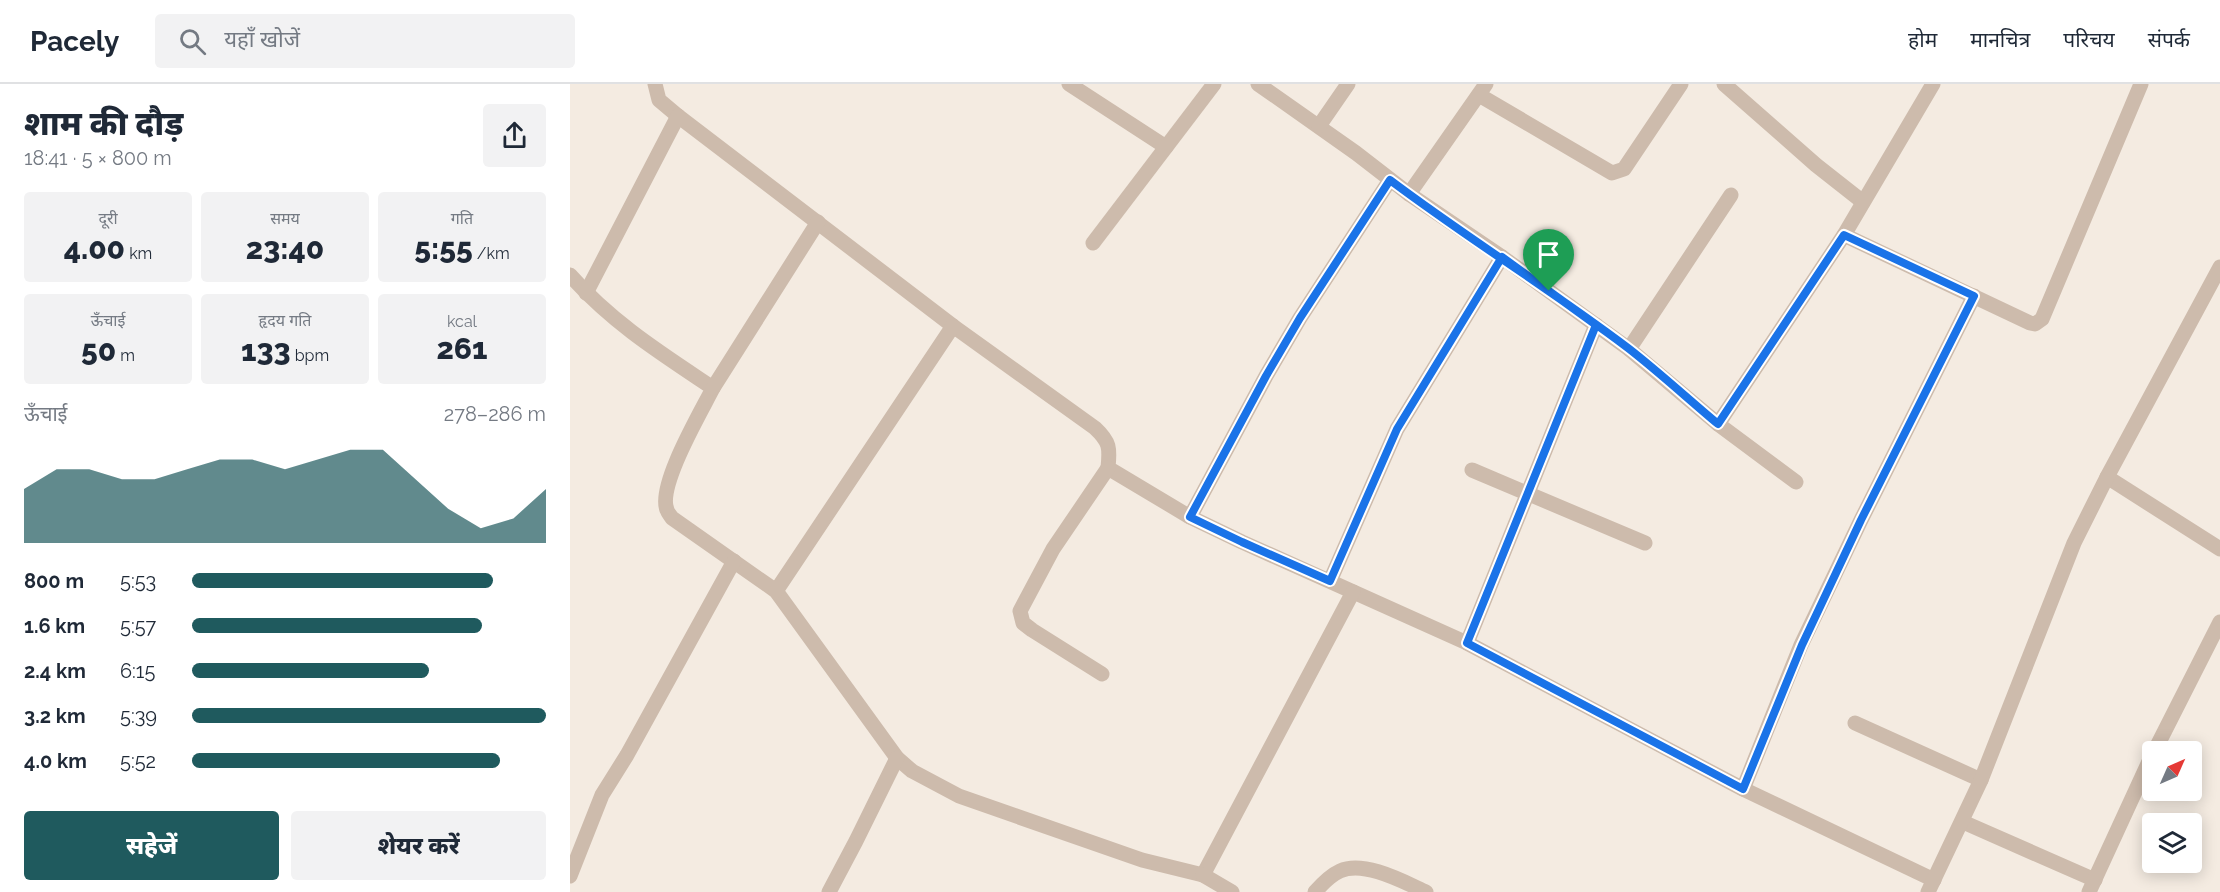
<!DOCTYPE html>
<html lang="hi">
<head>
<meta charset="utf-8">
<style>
  body { margin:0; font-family:Raleway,"Noto Sans Devanagari",sans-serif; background:#f2f2f3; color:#1f2937; height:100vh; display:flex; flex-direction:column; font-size:22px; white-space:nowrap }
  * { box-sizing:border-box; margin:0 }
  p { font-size:20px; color:#747a83 }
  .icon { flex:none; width:33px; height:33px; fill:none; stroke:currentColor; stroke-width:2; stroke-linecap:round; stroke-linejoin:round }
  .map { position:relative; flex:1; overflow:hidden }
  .panel { display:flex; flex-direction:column; background:#fff; width:570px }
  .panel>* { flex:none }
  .needle { width:39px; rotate:45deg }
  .controls { position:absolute; left:1572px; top:657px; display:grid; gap:12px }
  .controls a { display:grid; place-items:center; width:60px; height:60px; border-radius:6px; background:#fff; box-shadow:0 3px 15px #0003; font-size:30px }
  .pin { position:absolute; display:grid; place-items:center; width:51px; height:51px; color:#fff; margin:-62px -26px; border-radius:50% 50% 50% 0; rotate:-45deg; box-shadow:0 0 6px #0007 }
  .pin .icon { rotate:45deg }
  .round { display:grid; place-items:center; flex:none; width:63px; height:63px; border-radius:6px; background:#f2f2f3 }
  .head { display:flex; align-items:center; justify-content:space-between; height:102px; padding:0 24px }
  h1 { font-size:33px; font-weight:800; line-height:45px }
  .stats { display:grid; grid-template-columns:repeat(3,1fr); gap:9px; height:102px; padding:6px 24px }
  .stats div { display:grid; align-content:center; border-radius:6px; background:#f2f2f3; text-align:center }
  .stats b { font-size:30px; font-weight:800 }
  .stats small { font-size:16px; font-weight:400 }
  .stats p { font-size:16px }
  .chart { height:168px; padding:12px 24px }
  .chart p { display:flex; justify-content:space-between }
  .chart svg { width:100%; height:108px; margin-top:6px; fill:#1f5a5e; opacity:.7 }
  .button { display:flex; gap:12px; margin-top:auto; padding:12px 24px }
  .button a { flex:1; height:69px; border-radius:6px; background:#1f5a5e; color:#fff; font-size:24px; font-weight:800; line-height:69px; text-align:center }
  .button a+a { background:#f2f2f3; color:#1f2937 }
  ul { padding:0 24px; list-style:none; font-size:20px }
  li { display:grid; grid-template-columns:96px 72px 1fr; align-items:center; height:45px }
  li i { height:15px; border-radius:8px; background:#1f5a5e }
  header { display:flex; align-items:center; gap:36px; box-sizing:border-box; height:84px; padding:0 30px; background:#fff; border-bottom:2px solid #e0e1e3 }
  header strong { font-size:28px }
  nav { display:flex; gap:33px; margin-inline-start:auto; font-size:21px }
  .search { width:420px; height:54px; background:#f2f2f3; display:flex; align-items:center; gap:15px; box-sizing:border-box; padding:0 21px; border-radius:6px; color:#747a83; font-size:22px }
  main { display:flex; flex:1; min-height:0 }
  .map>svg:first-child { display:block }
</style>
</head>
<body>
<header>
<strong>Pacely</strong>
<div class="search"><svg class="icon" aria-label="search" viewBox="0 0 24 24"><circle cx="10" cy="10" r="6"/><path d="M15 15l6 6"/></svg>यहाँ खोजें</div>
<nav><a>होम</a><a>मानचित्र</a><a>परिचय</a><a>संपर्क</a></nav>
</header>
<main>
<section class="panel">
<div class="head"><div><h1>शाम की दौड़</h1><p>18:41 · 5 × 800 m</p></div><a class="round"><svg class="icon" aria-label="share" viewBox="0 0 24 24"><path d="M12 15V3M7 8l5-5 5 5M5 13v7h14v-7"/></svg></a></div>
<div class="stats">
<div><p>दूरी</p><b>4.00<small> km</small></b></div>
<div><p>समय</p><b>23:40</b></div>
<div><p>गति</p><b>5:55<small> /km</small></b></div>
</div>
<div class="stats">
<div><p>ऊँचाई</p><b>50<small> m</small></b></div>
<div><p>हृदय गति</p><b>133<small> bpm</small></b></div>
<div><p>kcal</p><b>261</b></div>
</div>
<div class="chart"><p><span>ऊँचाई</span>278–286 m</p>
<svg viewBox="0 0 160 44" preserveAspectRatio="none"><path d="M0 44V22L10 14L20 14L30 18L40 18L50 14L60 10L70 10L80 14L90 10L100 6L110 6L120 18L130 30L140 38L150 34L160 22V44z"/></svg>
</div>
<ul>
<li><b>800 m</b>5:53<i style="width:85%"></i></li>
<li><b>1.6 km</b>5:57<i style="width:82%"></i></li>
<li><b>2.4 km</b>6:15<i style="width:67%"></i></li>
<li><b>3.2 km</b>5:39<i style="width:100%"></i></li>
<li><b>4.0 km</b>5:52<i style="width:87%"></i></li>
</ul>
<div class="button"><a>सहेजें</a><a>शेयर करें</a></div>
</section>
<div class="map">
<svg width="1650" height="808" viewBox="0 0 1650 808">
  <rect width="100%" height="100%" fill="#f4ebe1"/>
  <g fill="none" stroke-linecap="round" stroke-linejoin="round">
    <g stroke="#cdbbac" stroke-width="15">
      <path d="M 85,0 L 89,16 L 108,32 L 383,242 L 525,344 C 540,358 540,364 538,384 L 620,433 L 672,458 L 897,559"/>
      <polyline points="499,0 596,63"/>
      <polyline points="688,0 786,69 839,110 932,173 1059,265 1148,340 1226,398"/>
      <polyline points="1154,0 1246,81 1293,118"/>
      <polyline points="909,11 1042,89 1054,85 1111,0"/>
      <polyline points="749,42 778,0"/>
      <polyline points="839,110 916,0"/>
      <polyline points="1274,151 1460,239 1465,240 1472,235 1571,0"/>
      <polyline points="523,159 644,0"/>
      <path d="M 0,191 C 41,238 92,270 143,304 C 131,328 87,402 97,426 C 98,429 100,431 102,434 L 206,507 L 327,674 L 342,687 L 389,712 L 572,776 L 633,791 L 783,508"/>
      <polyline points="16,209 108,32"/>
      <polyline points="1026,241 897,559 1173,705 1364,796"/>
      <polyline points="1059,265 1161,111"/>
      <polyline points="143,304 248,138"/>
      <polyline points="1148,340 1274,151 1363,0"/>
      <polyline points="902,386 1075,459"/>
      <polyline points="1537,393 1650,465"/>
      <polyline points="620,433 696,292 730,234 820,96"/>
      <polyline points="760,497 827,345 932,173"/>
      <polyline points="206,507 383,242"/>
      <polyline points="532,590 462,546 453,539 450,527 483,465 538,384"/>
      <polyline points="1285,639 1411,696"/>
      <polyline points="1584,668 1650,538"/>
      <polyline points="1173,705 1231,561 1291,436 1404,212"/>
      <polyline points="1393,738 1525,796"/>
      <polyline points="633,791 662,808"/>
      <polyline points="0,792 32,711 57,671 164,477"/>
      <polyline points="259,808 286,757 327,674"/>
      <path d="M 745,808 C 752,800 761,791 770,787 C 794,776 834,798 856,808"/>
      <polyline points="1358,808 1411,696 1504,459 1537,393 1650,183"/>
      <polyline points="1519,808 1582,671"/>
    </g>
  </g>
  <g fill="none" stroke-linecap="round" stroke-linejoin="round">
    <g stroke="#fff" stroke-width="12">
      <path id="route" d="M 979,207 L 932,173 L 827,345 L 760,497 L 672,458 L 620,433 L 696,292 L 730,234 L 820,96 C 897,154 980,205 1058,264 C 1089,288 1118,315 1148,340 L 1274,151 L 1404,212 L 1291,436 L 1232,561 L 1173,705 L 897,559 L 1026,241 L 979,207"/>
    </g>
    <use href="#route" stroke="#1a73e8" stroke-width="8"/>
  </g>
</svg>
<div class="controls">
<a><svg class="needle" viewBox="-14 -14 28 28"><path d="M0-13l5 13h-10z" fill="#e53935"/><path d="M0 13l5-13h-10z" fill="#747a83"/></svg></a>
<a><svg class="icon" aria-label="layers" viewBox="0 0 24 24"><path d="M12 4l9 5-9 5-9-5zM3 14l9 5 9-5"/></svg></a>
</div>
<div class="pin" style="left:979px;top:207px;background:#1e9e55"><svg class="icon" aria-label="arrive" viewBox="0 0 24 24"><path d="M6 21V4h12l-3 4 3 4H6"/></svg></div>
</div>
</main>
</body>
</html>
